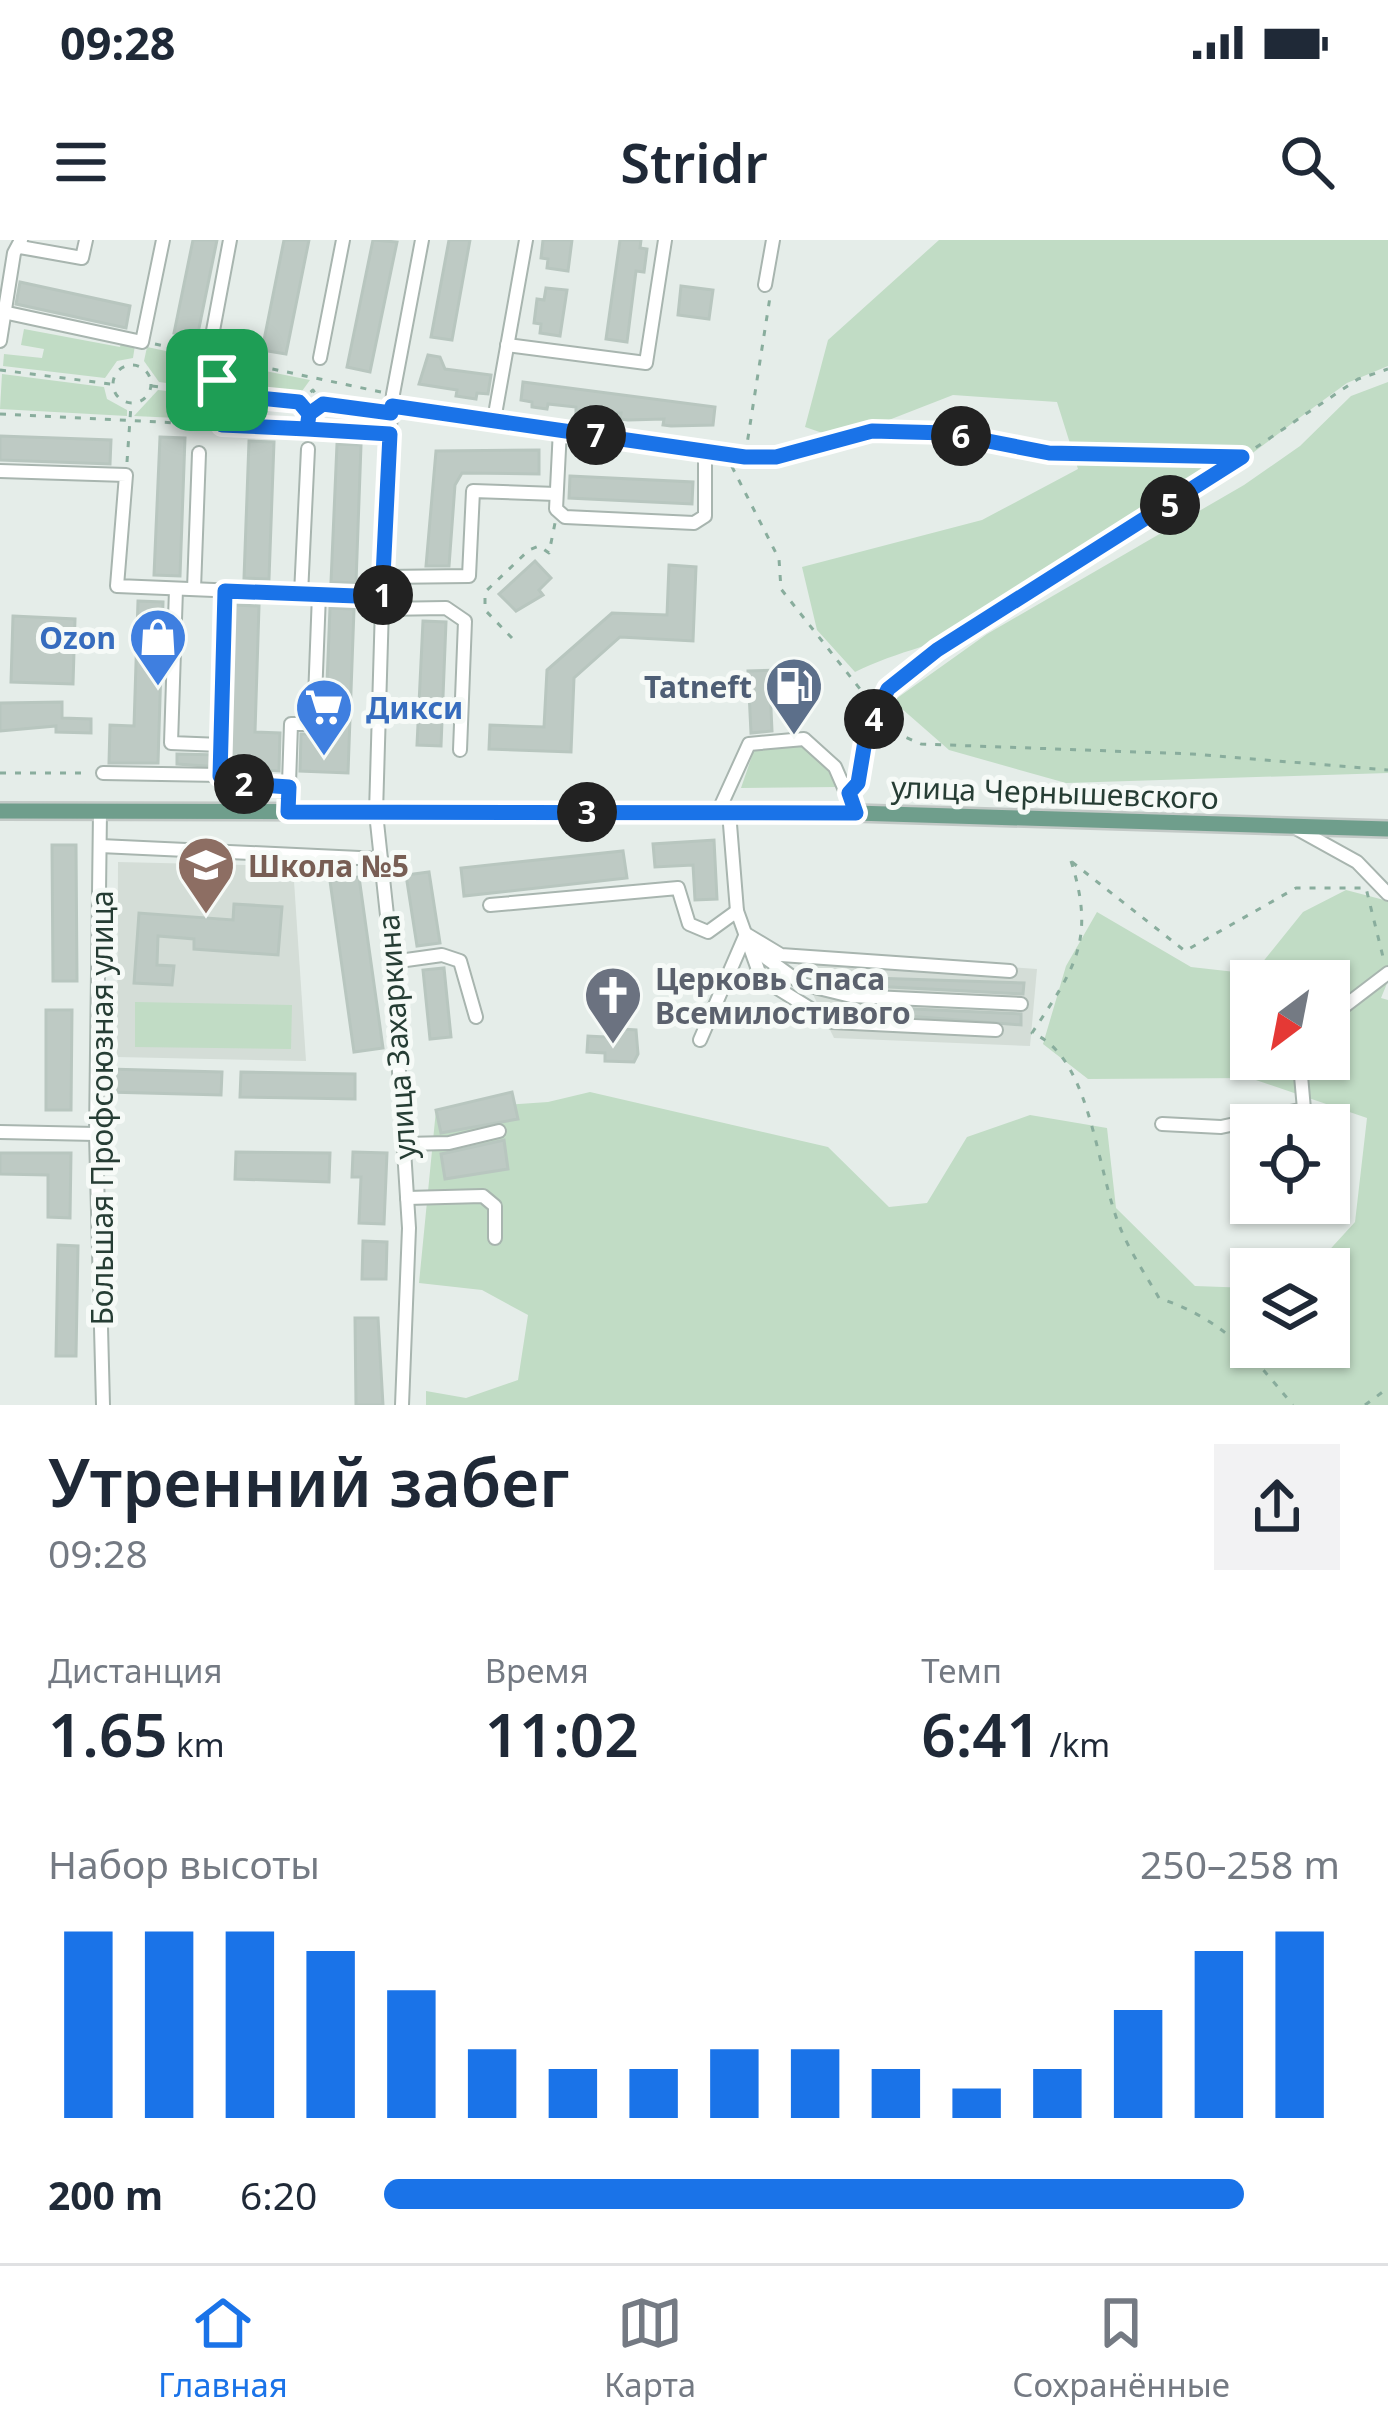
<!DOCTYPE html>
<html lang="ru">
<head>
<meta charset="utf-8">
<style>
  body { margin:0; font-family:"Noto Sans",sans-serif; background:#f2f2f3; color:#1f2937; height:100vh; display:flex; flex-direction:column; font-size:45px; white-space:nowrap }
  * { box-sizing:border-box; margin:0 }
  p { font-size:39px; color:#747a83 }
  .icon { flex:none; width:66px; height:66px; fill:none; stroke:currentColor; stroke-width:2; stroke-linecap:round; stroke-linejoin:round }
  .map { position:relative; height:1165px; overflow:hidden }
  .details { display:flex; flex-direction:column; background:#fff; flex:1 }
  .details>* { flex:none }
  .needle { width:78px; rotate:212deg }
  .buttons { position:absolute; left:1230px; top:720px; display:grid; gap:24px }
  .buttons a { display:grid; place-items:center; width:120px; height:120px; border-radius:0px; background:#fff; box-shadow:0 3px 9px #0004; font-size:60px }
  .pin { position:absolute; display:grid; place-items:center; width:102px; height:102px; color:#fff; margin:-51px; border-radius:24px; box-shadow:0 6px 18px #0006 }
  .km { position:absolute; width:60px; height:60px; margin:-30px; border-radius:50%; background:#222; color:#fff; font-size:33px; line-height:60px; text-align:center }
  .round { display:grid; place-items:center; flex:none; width:126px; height:126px; border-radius:0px; background:#f2f2f3 }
  .head { display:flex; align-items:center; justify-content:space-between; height:204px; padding:0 48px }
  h1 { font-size:66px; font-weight:600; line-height:90px }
  .metrics { display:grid; grid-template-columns:repeat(3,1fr); gap:18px; height:204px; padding:12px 48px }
  .metrics div { display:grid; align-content:center }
  .metrics b { font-size:60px; font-weight:600 }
  .metrics small { font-size:33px; font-weight:400 }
  .metrics p { font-size:33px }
  .chart { height:336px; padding:24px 48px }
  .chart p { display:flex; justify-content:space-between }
  .chart svg { width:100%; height:216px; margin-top:12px; stroke:#1a73e8; stroke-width:6 }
  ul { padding:0 48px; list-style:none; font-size:39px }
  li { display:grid; grid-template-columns:192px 144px 1fr; align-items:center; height:90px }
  li i { height:30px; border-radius:15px; background:#1a73e8 }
  .status { display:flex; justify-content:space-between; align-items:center; height:84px; padding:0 60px; background:#fff; direction:ltr }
  .status svg { height:33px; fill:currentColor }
  header { display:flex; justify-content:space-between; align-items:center; height:156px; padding:0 48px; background:#fff; font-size:54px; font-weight:600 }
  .tab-bar { display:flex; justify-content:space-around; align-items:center; height:168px; border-top:3px solid #e0e1e3; background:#fff; font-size:33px; color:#747a83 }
  .tab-bar a { display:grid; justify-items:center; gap:6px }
  .tab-bar .current { color:#1a73e8 }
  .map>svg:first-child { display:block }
</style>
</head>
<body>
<div class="status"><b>09:28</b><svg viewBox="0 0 49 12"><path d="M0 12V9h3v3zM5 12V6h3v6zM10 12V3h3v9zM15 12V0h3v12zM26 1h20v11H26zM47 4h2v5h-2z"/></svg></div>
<header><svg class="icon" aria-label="menu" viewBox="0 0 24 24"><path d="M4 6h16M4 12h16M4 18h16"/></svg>Stridr<svg class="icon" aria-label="search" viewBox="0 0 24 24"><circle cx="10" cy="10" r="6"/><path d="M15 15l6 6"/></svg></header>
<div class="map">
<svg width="1388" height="1165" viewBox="0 0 1388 1165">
  <rect width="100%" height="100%" fill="#e5ede9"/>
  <g fill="#d4ddd7">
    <polygon points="118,622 293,626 306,821 117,817"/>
    <polygon points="793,713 1037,729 1030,806 834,798"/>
  </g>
  <g fill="#c1dcc5" fill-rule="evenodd">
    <path d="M 939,0 L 1388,0 L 1388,126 L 1347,143 C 1230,227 1117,324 985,384 C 943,403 897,411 855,432 L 817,390 L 802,327 L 982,280 L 1078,229 L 1057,162 L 953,155 L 840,199 L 805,187 L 828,100 Z"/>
    <polygon points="24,89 120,107 121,103 135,105 133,118 117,121 105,138 3,126 4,114 42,118 44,109 21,105"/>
    <polygon points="147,107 223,123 222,135 204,148 159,142 144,121"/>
    <polygon points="230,124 310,140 297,158 244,153 229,136"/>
    <polygon points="2,134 104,147 107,159 127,170 127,176 0,169"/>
    <polygon points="1388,142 1388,533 1066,543 949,510 893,461 987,394 1244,245 1300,206 1351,156"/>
    <polygon points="158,150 203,155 220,180 134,176"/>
    <polygon points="801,506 829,531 837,547 741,548 754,510"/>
    <path d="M 1346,650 L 1388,661 L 1388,741 L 1381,758 L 1388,760 L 1388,1165 L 426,1165 L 426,1151 L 466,1158 L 518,1140 L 528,1075 L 482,1050 L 419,1043 L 436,870 L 548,862 L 590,852 L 828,907 L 889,967 L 927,963 L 967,897 L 1030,875 L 1107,888 L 1116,968 L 1195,1046 L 1251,1048 L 1251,1107 L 1329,1107 L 1329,1029 L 1312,1029 L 1355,982 L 1367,878 L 1250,838 L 1088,839 L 1043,804 L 1066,726 L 1097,672 L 1191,727 L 1253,734 L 1303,672 ZM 1251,741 L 1329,741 L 1329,819 L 1251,819 Z"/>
    <polygon points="135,762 292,765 291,809 135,807"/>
  </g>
  <g fill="#becac4" stroke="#b8c6bf" stroke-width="3">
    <polygon points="193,0 217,0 197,98 174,93"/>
    <polygon points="284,0 309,0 286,114 262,110"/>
    <polygon points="373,0 397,2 370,132 347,127"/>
    <polygon points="449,0 470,0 452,100 431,97"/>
    <polygon points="543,0 572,0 568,31 547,28 548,19 541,18"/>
    <polygon points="620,0 641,0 640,8 647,9 644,32 636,31 627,102 606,99"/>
    <polygon points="20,42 130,66 126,88 16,64"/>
    <polygon points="681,46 713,50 709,79 678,75"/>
    <polygon points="546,48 567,50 560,96 540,93 541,84 534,83 537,59 544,60"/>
    <polygon points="428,115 440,117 445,129 491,135 488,154 477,153 476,159 456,156 457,150 419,144"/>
    <polygon points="523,142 715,167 713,185 671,186 663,185 664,179 628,180 620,179 621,173 584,174 576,173 576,167 548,164 547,169 532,167 532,162 521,160"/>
    <polygon points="0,196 111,200 110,224 0,220"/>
    <polygon points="160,197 185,198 180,336 154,335"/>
    <polygon points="249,201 274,202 269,339 244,338"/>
    <polygon points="337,204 361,205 356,343 331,342"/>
    <polygon points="539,210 539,234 462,233 455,245 449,326 426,326 436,211"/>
    <polygon points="570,236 693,242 692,264 569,258"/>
    <polygon points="535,321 551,338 539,350 543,355 516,371 499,354"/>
    <polygon points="669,325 696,327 693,401 620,397 574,438 571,512 489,509 490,485 544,487 547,430 612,373 667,375"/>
    <polygon points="138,361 163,362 158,523 109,523 110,485 134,486"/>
    <polygon points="235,365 259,366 255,492 280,493 279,531 177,524 177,514 221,515 230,509"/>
    <polygon points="330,368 354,369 348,533 300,531 301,494 325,494"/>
    <polygon points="13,376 75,379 73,444 11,442"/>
    <polygon points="423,381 446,382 441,506 417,505"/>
    <polygon points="784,430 785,448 770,448 772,491 751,493 748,431"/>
    <polygon points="62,462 62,478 91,479 91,493 56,492 56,486 0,491 0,463"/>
    <polygon points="714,600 717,659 695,660 693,625 655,627 653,604"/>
    <polygon points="52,605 76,605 77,741 53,741"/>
    <polygon points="623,611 627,638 464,656 461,628"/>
    <polygon points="429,632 440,703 417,706 406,635"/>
    <polygon points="359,637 383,808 354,812 330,641"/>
    <polygon points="234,664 282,667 278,715 194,709 194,699 158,696 157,725 174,726 172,745 134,743 139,673 233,680"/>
    <polygon points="444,728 451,797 430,799 423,730"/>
    <polygon points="872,738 1024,743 1023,754 872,746"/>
    <polygon points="870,767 1021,774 1021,785 870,773"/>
    <polygon points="46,770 72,770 71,870 46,870"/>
    <polygon points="607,788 636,790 638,814 634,822 605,821 605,813 587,812 588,796 606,797"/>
    <polygon points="107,829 222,832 221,855 107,852"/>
    <polygon points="241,832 355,834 355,859 240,857"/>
    <polygon points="512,852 518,879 441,893 436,870"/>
    <polygon points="504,900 508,929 445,939 441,914"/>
    <polygon points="236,912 330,913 329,942 235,939"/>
    <polygon points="353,912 387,913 384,984 359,983 361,937 352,937"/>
    <polygon points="0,913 71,913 70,978 48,977 48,935 0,934"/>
    <polygon points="363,1001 387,1002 386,1039 362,1039"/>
    <polygon points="58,1005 78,1006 76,1116 56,1116"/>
    <polygon points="355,1078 378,1078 383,1165 356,1165"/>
  </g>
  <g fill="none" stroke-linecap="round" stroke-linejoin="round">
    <g stroke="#a8b5af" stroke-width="16">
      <g id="minor">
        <polyline points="20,7 82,18 86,0"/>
        <polyline points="765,45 773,0"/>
        <polyline points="3,72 142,102 163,0"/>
        <polyline points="212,96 230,0"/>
        <polyline points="0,101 14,13 21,0"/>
        <polyline points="507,105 646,123 665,0"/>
        <polyline points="320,118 343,0"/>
        <polyline points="392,165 705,210 705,276 694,283 565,277 556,269 560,189"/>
        <polyline points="494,180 526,0"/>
        <polyline points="0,231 126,235 117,346 382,357"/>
        <polyline points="383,337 469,336 473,251 556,254"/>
        <polyline points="176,349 171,503 221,505 225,351"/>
        <polyline points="194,349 199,213"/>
        <polyline points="301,354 308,209"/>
        <polyline points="382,369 446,368 465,381 460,510"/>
        <polyline points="103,533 220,535 233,543 289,547"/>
        <polyline points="100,572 96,894 103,1165"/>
        <polyline points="718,572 749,504 804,499 835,527 855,573"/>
        <polyline points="729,572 737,671 761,738 832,782 996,790"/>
        <polyline points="288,573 291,484 314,484 319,354"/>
        <polyline points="1292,586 1357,622 1388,654"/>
        <polyline points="100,606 381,619"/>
        <polyline points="490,665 678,648 689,684 708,692 737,671"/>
        <polyline points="751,707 802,744 851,756 1021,764"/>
        <polyline points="392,722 442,715 460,721 476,777"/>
        <polyline points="1329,778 1388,733"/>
        <polyline points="700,800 746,694 781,715 1010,731"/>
        <polyline points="1162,884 1221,887 1304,869 1301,836 1307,819"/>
        <polyline points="0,892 96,894"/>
        <polyline points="404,904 449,903 499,891"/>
        <polyline points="407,958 483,956 495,966 495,998"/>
        <polyline points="402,1165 409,988 392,722 376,573 386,229 393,154 422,0"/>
      </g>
    </g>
    <g stroke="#c2c9c6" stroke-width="20">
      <polyline id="major" points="0,571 855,573 1388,589"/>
    </g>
    <g stroke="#89ad9d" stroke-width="3" stroke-dasharray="6 9" stroke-linecap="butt">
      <polyline points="155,104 381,152"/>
      <circle cx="132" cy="144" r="19"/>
      <polyline points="0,130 111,144"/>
      <polyline points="152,146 206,152"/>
      <polyline points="241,156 297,162"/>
      <polyline points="323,164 378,171"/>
      <polyline points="0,174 376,193"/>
      <polyline points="222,185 223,170 238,156 225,139 208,152 209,161 223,170"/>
      <polyline points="307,188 309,174 299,162 313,150 323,164 309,174"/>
      <polyline points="718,212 745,217 770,57"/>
      <polyline points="725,213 779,319 781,349 894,492 921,504 1192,514 1388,530"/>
      <polyline points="745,217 776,217 872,191 948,193 1050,213 1242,217"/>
      <polyline points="127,222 131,165"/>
      <polyline points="512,398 485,370 485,352 529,310 539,306 549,313 555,283"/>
      <polyline points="0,533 89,533"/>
      <polyline points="858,543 866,495 888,449 937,410 1167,267 1358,139 1388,129"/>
      <path d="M 1071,621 C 1096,700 1075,728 1032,793 C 1093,817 1096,935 1122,992 C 1132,1015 1147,1037 1159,1058 C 1226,1081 1249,1113 1293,1165"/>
      <polyline points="1072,622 1185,711 1296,648 1366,648 1384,721"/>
      <polyline points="1365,1165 1388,1148"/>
    </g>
    <use href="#minor" stroke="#fff" stroke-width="12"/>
    <use href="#major" stroke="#6f9e8c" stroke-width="15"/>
  </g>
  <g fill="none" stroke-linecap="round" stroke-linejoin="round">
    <g stroke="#fff" stroke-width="24">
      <polyline id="route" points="217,140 232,142 238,156 299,162 309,174 307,189 390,194 382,357 225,351 220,536 233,543 289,547 288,572 856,573 849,553 858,543 866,495 888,449 937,410 1242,217 1049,213 947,193 872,191 776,217 745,217 392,166 391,173 323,164 309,174 307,189 222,185 223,170 209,161 208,152 217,140"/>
    </g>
    <use href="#route" stroke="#1a73e8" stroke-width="15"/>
  </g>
  <defs>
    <g id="shop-pin" transform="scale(3)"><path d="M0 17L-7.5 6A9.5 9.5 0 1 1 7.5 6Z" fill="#3f7fe0" stroke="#f6faf7"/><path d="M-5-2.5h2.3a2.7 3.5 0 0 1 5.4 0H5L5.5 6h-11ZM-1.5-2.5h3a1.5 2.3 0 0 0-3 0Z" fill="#fff"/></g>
    <g id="fuel-pin" transform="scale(3)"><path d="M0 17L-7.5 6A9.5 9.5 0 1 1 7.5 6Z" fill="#5c6f8a" stroke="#f6faf7"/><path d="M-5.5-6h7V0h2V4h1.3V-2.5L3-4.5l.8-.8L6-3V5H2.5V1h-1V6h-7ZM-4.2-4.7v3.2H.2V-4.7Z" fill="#fff"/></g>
    <g id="supermarket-pin" transform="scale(3)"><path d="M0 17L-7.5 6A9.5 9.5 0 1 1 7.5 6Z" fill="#3f7fe0" stroke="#f6faf7"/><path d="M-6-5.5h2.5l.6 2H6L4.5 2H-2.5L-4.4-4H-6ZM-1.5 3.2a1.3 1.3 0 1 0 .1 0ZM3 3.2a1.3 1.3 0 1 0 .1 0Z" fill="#fff"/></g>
    <g id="school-pin" transform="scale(3)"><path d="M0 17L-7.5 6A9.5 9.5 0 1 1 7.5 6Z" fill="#8d6e63" stroke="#f6faf7"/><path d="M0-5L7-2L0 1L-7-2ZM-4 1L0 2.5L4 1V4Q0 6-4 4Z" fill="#fff"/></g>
    <g id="church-pin" transform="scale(3)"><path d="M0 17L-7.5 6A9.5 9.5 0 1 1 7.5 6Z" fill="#6b7280" stroke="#f6faf7"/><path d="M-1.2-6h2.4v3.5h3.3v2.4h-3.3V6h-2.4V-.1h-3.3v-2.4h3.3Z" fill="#fff"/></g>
  </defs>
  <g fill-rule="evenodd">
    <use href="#shop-pin" x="158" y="397"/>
    <use href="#fuel-pin" x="794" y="446"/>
    <use href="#supermarket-pin" x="324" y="467"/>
    <use href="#school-pin" x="206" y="625"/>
    <use href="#church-pin" x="613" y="755"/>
  </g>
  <g text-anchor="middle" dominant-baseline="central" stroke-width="10" stroke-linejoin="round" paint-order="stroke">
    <g font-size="30" font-weight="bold" fill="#366cbe" stroke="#f6faf7" text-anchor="end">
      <text x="116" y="397">Ozon</text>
      <text x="366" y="467" text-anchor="start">Дикси</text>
    </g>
    <g font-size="30" font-weight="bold" fill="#4e5e75" stroke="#f6faf7" text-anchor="end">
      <text x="752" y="446">Tatneft</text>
    </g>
    <g font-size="30" fill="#263d34" stroke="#f6faf7">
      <text transform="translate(1055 552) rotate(2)">улица Чернышевского</text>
      <text transform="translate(396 797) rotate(-94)">улица Захаркина</text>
      <text transform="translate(101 868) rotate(-90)">Большая Профсоюзная улица</text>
    </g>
    <g font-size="30" font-weight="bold" fill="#785e54" stroke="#f6faf7" text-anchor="start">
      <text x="248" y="625">Школа №5</text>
    </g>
    <g font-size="30" font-weight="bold" fill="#5b616d" stroke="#f6faf7" text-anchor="start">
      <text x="655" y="738">Церковь Спаса<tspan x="655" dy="34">Всемилостивого</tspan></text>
    </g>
  </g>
</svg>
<div class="buttons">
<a><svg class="needle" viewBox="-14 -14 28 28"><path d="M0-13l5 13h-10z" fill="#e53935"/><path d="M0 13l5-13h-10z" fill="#747a83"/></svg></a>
<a><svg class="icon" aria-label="locate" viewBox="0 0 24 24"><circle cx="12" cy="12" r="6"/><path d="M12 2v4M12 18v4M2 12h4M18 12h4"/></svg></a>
<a><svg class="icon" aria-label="layers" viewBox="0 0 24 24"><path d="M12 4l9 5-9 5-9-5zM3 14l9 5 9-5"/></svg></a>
</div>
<div class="pin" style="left:217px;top:140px;background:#1e9e55"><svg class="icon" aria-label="arrive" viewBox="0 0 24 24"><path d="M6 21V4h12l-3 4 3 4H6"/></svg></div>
<b class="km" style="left:383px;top:355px">1</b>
<b class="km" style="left:244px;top:544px">2</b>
<b class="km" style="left:587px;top:572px">3</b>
<b class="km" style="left:874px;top:479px">4</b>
<b class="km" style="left:1170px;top:265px">5</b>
<b class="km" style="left:961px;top:196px">6</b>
<b class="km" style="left:596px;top:195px">7</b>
</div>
<section class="details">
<div class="head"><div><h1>Утренний забег</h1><p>09:28</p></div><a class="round"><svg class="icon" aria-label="share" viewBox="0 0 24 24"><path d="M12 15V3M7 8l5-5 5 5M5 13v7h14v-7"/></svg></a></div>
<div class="metrics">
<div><p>Дистанция</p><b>1.65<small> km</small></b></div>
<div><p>Время</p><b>11:02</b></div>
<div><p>Темп</p><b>6:41<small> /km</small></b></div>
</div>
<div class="chart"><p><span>Набор высоты</span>250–258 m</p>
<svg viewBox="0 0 160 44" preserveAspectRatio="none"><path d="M5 44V6M15 44V6M25 44V6M35 44V10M45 44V18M55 44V30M65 44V34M75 44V34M85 44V30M95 44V30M105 44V34M115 44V38M125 44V34M135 44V22M145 44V10M155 44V6"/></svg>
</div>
<ul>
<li><b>200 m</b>6:20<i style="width:90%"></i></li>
</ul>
</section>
<nav class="tab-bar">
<a class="current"><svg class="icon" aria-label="home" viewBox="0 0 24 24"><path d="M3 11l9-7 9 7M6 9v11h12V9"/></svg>Главная</a>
<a><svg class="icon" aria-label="map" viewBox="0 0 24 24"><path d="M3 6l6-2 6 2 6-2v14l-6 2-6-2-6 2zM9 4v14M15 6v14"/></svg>Карта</a>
<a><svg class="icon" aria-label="saved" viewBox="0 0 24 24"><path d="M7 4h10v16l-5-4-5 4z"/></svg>Сохранённые</a>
</nav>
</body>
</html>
